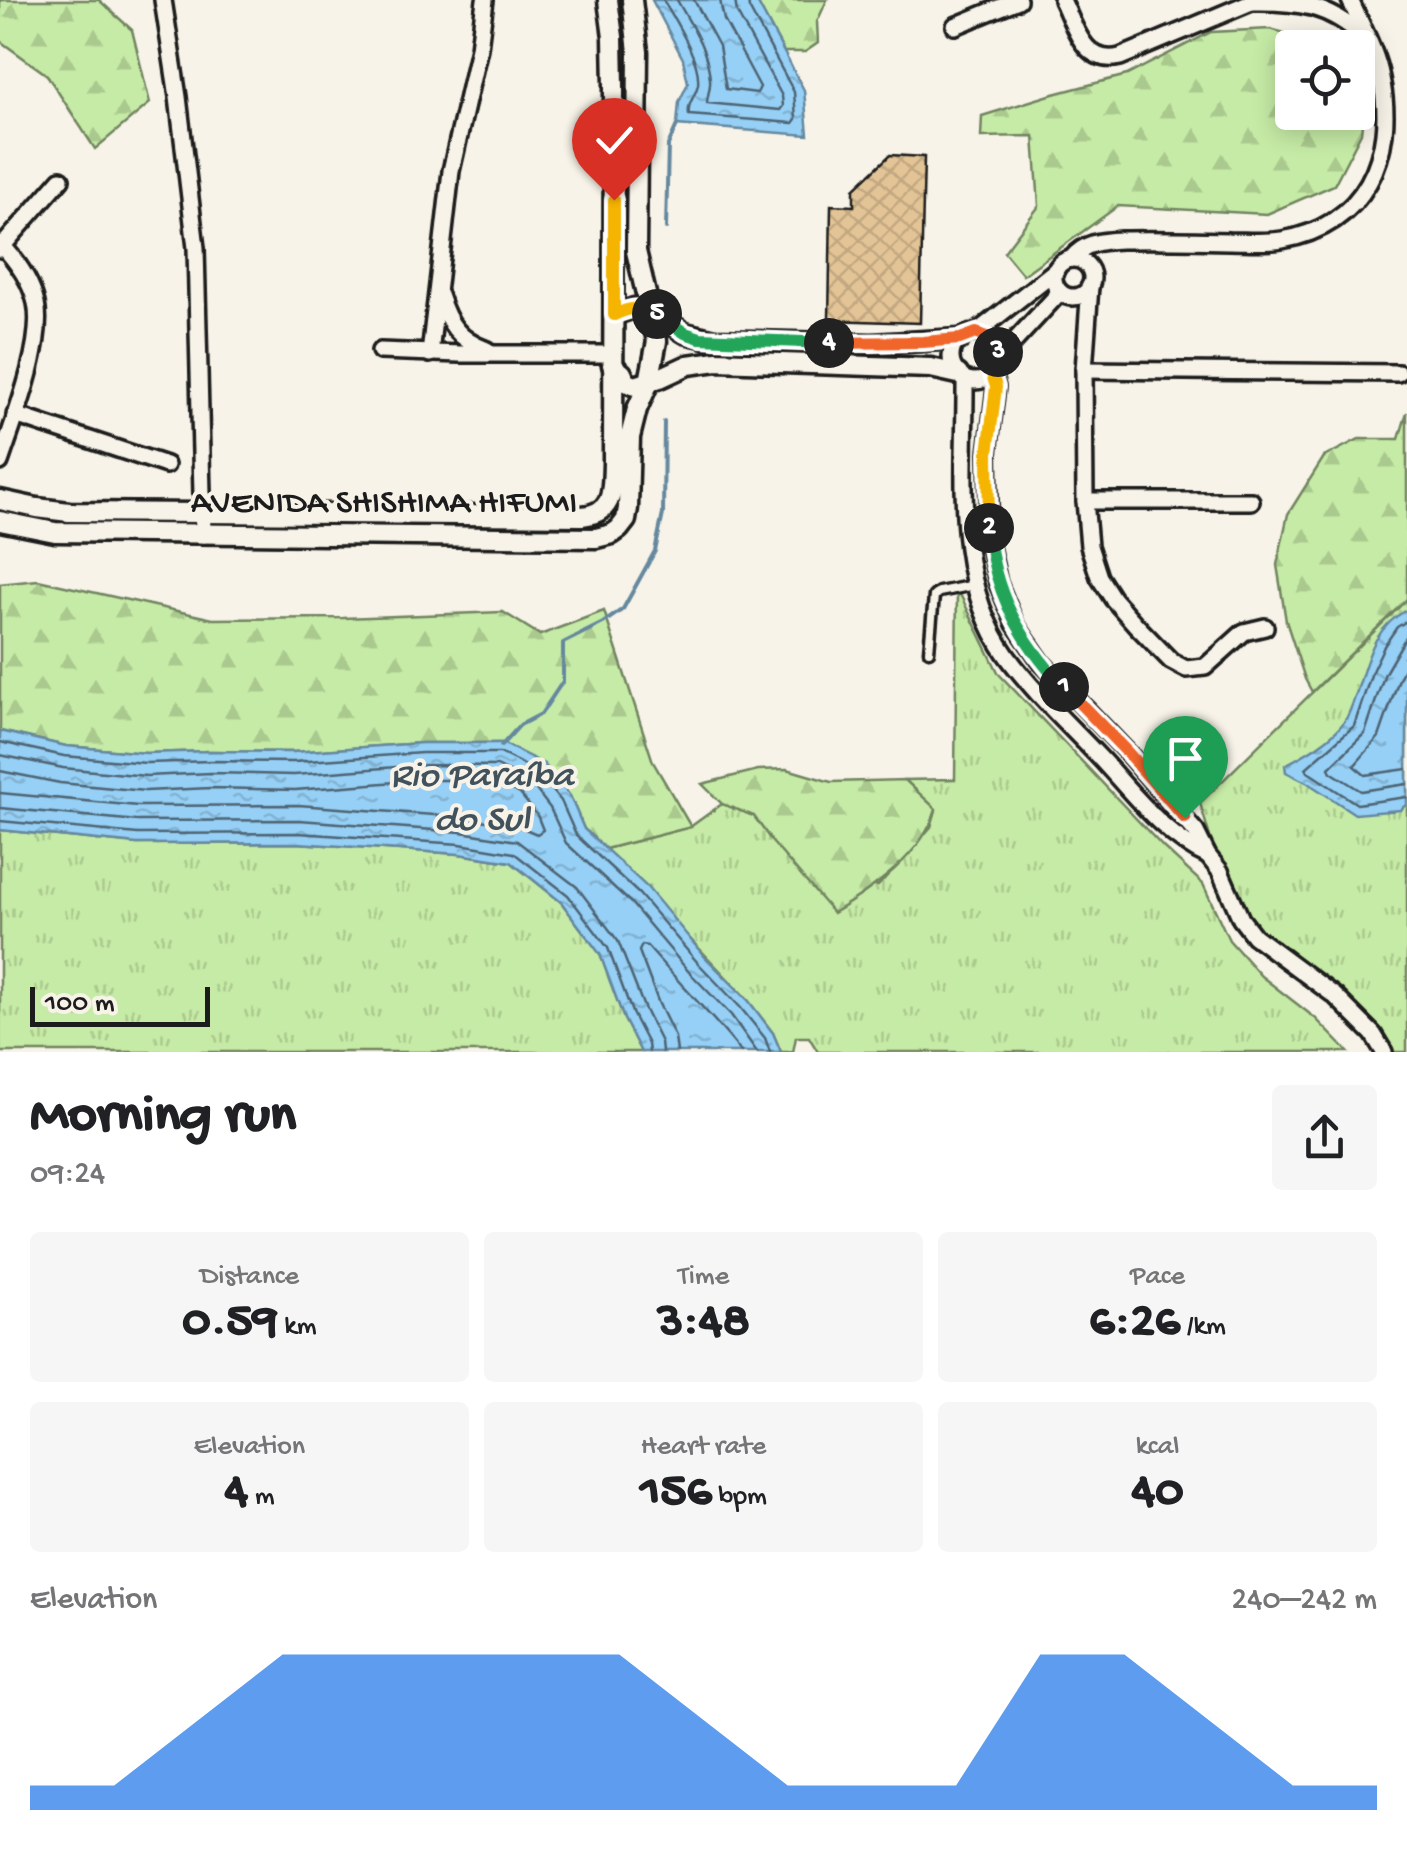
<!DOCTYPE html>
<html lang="en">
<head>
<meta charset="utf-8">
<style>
  body { margin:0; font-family:"Gochi Hand",sans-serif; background:#f6f6f6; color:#202124; height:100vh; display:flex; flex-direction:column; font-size:38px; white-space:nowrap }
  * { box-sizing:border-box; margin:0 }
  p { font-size:32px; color:#757577 }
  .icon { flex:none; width:55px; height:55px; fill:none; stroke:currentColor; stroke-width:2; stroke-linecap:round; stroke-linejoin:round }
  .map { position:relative; height:1052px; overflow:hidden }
  .side { display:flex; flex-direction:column; background:#fff; flex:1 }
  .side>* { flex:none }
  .tools { position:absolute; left:1275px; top:30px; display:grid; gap:20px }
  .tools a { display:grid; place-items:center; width:100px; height:100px; border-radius:10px; background:#fff; box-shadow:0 5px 25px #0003; font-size:50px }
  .scale { position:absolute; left:30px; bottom:25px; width:180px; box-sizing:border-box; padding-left:10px; border:5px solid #1c1c1c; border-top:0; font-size:28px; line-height:35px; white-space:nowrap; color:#1c1c1c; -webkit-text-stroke:8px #f7f3e8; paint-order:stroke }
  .pin { position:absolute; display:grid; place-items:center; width:85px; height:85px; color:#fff; margin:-102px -42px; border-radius:50% 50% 50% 0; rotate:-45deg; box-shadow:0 0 10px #0007 }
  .pin .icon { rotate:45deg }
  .km { position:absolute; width:50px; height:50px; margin:-25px; border-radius:50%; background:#222; color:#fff; font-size:28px; line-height:50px; text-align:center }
  .round { display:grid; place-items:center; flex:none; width:105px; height:105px; border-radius:10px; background:#f6f6f6 }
  .summary { display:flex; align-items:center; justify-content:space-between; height:170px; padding:0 30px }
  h1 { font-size:55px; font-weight:700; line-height:75px }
  .figures { display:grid; grid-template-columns:repeat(3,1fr); gap:15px; height:170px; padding:10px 30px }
  .figures div { display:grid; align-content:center; border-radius:10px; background:#f6f6f6; text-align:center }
  .figures b { font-size:50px; font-weight:700 }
  .figures small { font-size:28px; font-weight:400 }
  .figures p { font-size:28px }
  .chart { height:280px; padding:20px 30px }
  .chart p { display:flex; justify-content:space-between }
  .chart svg { width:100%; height:180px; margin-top:10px; fill:#1a73e8; opacity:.7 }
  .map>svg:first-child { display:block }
</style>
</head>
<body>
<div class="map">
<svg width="1407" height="1052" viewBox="0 0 1407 1052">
  <defs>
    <pattern id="grass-tufts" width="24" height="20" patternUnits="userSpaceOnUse" patternTransform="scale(2.5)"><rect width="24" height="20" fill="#c6eba6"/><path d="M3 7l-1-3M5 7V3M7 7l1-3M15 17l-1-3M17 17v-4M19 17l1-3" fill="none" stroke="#aac98e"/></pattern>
    <pattern id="forest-firs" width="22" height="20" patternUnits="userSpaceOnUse" patternTransform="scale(2.5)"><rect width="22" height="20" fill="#c6eba6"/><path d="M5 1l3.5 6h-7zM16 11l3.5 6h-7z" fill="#aac98e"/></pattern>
    <pattern id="water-ripples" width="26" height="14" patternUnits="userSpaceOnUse" patternTransform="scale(2.5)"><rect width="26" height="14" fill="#96d0f6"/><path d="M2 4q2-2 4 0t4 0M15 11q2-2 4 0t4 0" fill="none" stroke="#81b2d2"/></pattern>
    <pattern id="building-cross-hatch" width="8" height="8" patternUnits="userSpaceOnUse" patternTransform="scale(2.5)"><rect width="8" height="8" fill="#e3c496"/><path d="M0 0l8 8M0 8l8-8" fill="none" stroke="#c2a881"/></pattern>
  </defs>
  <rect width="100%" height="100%" fill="#f7f3e8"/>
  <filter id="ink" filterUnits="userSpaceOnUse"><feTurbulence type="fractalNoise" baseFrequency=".01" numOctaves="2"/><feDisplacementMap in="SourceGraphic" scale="20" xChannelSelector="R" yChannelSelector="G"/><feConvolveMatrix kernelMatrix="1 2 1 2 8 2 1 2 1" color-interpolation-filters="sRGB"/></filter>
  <g filter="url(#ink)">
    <g fill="url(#grass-tufts)" stroke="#718461" stroke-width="2.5">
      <polygon points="957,588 999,674 1164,848 1203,884 1229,940 1261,976 1315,1018 1348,1052 818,1052 809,1037 796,1037 793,1052 781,1052 773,1033 748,1000 605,849 690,827 722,804 754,816 773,843 878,886 931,827 936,810 905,780 955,779"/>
      <polygon points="1407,599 1407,1052 1382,1052 1373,1034 1241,919 1220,871 1200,803"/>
      <polygon points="0,830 137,844 297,843 459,854 511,862 561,902 600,954 624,1019 641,1052 0,1052"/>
    </g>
    <g fill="url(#forest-firs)" stroke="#718461" stroke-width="2.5">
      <polygon points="0,0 99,0 132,30 150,103 95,149 47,75 0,41"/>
      <polygon points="756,0 827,0 817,22 818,43 805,52 784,52"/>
      <polygon points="1270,29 1321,43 1327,47 1292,48 1292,112 1358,112 1358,72 1367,79 1361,133 1334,185 1267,214 1118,206 1023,275 1004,252 1039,206 1034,136 981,137 982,116 1050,95 1127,75 1211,32"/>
      <polygon points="1407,412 1407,599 1312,692 1305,679 1286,621 1277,565 1288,514 1324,457 1359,439 1399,439"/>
      <polygon points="38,580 213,619 343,618 503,612 540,635 604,611 653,762 691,827 605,849 584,829 570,796 502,743 422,743 293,752 210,751 146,753 66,746 0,731 0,584"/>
      <path d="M 787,769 L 831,782 L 905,780 L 936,809 C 924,854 871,890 833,913 L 773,843 L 754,816 L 722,804 L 702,784 L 758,770 Z"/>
    </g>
    <g fill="url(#water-ripples)" stroke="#65889f" stroke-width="2.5">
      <polygon points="652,0 756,0 804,90 808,135 677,125 679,102 688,83 683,59"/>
      <path d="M 1407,610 L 1407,804 L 1400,810 L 1355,814 L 1308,783 L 1286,772 L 1285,765 C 1304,755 1337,737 1347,717 C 1366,678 1364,632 1407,610 Z"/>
      <polygon points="0,731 66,746 146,753 210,751 293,752 422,743 502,743 544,764 570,796 584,829 647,887 705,957 748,1000 773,1033 781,1052 641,1052 624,1019 600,954 561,902 511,862 459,854 297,843 137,844 0,830"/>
    </g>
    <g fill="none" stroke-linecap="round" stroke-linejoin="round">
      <g stroke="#4d6473" stroke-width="2.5">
        <path d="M 663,0 C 675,21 701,60 698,84 C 696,96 687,102 689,115 L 793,123 L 796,119 L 794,92 L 749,8 L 748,0"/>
        <path d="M 677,0 C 691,25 708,50 710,79 C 711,87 707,96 707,103 L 780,110 L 783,106 L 782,96 L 737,13 L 735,0"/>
        <polyline points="694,0 719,46 726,89 757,93 760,87 724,20 720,0"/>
        <polyline points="1407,621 1397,627 1384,646 1373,669 1354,726 1306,768 1308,772 1357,804 1407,797"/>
        <polyline points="1407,635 1385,673 1365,733 1329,768 1331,772 1361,791 1407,784"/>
        <polyline points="1407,662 1399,679 1379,737 1354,766 1365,775 1407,769"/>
        <polyline points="0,742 64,756 146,763 211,761 293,762 422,753 500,753 538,772 561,801 576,835 639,894 698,963 740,1007 765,1038 770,1052"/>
        <polyline points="0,755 63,768 146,776 211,773 294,775 422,765 497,766 530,782 550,808 566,843 631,903 689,972 731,1015 757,1052"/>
        <polyline points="0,771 60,783 145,791 211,788 295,790 422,780 492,780 520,794 537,815 543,830 537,834 518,826 461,817 298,805 138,806 0,793"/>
        <polyline points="0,808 138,821 299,820 461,832 517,841 577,887 618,941 645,1010 661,1042 662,1052"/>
        <polyline points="0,821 138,834 298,833 460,844 514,853 568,895 608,948 633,1015 648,1044 649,1052"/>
        <path d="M 677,1052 L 675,1037 L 659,1004 L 639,951 L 642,945 L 647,946 C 678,982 712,1015 741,1052"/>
      </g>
      <g stroke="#65889f" stroke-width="4">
        <polyline points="666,228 668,145 677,125"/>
        <polyline points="501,746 520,725 541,714 563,681 563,643 603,623 623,609 655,551 663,514 664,422"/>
      </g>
    </g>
    <polygon fill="url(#building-cross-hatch)" stroke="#1c1c1c" stroke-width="2.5" points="890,155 924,157 920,323 829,320 831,205 854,206 854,189"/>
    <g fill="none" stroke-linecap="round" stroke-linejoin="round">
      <g stroke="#1c1c1c" stroke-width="15">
        <polyline id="service" points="929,651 934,596 939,592 975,585"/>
      </g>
      <g stroke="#1c1c1c" stroke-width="22">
        <g id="minor">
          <polyline points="163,0 178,97 196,248 203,535"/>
          <path d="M 1062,0 C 1075,26 1084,66 1120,57 L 1256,0"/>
          <path d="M 1252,2 C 1297,1 1329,5 1363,37"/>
          <polyline points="955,26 1018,0"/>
          <path d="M 0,243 C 16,260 31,280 36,303 C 45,343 13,423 0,462"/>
          <polyline points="0,249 61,179"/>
          <path d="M 1071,259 C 1085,242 1101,241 1121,240 C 1157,239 1193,240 1229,241 C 1246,241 1265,243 1282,240 C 1365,226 1397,155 1381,78 C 1376,51 1361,25 1350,0"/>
          <circle cx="1073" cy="278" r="19"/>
          <polyline points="1090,286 1084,370 1085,501 1089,546 1099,577 1113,599 1136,625 1171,661 1186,669 1205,667 1244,632 1265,627"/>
          <path d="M 439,295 C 448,323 458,340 487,350"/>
          <polyline points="976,333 1056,270"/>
          <circle cx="975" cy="357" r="24"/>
          <polyline points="380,351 460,354 613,354"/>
          <polyline points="430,354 451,171 479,48 485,0"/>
          <polyline points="999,358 1060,292"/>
          <polyline points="1084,370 1398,373"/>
          <polyline points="992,374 996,387 988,453 990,546 998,583 1015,624 1042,663 1127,752 1196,832 1208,856 1220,871 1241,919 1254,936 1335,996 1373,1034 1384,1052"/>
          <path d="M 965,379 C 966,471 951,577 1007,656 C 1034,693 1069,725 1100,758 C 1132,792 1164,836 1208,856"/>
          <polyline points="15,415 166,465"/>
          <polyline points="1085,501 1251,501"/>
        </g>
      </g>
      <g stroke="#1c1c1c" stroke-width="25">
        <g id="tertiary">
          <polyline points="614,315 634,308 647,309 685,333 715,340 872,344 960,339"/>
          <polyline points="612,365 622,373 626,382 635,386 660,378 688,365 717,361 931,368 958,374"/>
          <path d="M 0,500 L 37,508 L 69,512 L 582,516 C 615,513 612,490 613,463 L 614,86 L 613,37 L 608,0"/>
          <polyline points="0,521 55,532 596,538 612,534 619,529 626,520 628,508 630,437 637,409 649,382 657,341 636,251 638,52 632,0"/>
        </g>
      </g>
      <use href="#service" stroke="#f7f3e8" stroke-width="8"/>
      <use href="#minor" stroke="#f7f3e8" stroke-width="15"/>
      <use href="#tertiary" stroke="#f7f3e8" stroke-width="18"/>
    </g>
  </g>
  <g fill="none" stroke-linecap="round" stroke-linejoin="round" filter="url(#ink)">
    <g stroke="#fff" stroke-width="20">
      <polyline id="split-1" points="1064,687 1127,752 1185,818"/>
    </g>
    <g stroke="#fff" stroke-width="20">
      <path id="split-2" d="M 989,528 C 992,591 1021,642 1064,687"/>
    </g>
    <g stroke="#fff" stroke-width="20">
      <polyline id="split-3" points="989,528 988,453 996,387 992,374 998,364 998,352"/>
    </g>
    <g stroke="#fff" stroke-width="20">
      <polyline id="split-4" points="829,343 923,342 960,339 976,333 990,338 998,352"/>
    </g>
    <g stroke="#fff" stroke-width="20">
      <polyline id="split-5" points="657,314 685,333 700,338 829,343"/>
    </g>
    <g stroke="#fff" stroke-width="20">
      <path id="split-6" d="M 614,200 L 614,315 C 629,308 642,305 657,314"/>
    </g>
    <use href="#split-1" stroke="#f0652b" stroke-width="12"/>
    <use href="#split-2" stroke="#22a559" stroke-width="12"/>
    <use href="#split-3" stroke="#f5b400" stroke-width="12"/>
    <use href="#split-4" stroke="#f0652b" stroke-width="12"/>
    <use href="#split-5" stroke="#22a559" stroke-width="12"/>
    <use href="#split-6" stroke="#f5b400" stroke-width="12"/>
  </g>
  <g text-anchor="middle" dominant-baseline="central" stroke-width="8" stroke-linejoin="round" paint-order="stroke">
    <g font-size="35" fill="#1c1c1c" stroke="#f7f3e8">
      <text x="384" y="504">AVENIDA SHISHIMA HIFUMI</text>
    </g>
    <g font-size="38" font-style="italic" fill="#41525d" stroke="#f7f3e8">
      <text x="482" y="778">Rio Paraíba<tspan x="482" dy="44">do Sul</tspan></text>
    </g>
  </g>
</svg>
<div class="tools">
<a><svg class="icon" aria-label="locate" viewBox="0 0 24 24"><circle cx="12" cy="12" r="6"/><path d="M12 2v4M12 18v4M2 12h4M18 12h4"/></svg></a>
</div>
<div class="scale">100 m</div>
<div class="pin" style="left:1185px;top:818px;background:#1e9e55"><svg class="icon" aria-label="arrive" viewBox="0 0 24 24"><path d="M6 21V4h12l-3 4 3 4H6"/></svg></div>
<div class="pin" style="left:614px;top:200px;background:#d93025"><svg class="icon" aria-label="check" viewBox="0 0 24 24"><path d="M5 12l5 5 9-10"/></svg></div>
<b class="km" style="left:1064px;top:687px">1</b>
<b class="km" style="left:989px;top:528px">2</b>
<b class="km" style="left:998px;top:352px">3</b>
<b class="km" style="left:829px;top:343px">4</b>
<b class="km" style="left:657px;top:314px">5</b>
</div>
<section class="side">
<div class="summary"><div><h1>Morning run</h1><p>09:24</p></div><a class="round"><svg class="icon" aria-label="share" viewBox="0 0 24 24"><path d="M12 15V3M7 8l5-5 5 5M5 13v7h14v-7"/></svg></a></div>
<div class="figures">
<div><p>Distance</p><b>0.59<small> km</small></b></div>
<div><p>Time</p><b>3:48</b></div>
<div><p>Pace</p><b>6:26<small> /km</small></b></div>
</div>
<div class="figures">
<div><p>Elevation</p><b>4<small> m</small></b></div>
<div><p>Heart rate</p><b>156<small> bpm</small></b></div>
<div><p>kcal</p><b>40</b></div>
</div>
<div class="chart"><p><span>Elevation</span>240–242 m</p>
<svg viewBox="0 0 160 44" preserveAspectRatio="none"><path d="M0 44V38L10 38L20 22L30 6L40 6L50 6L60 6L70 6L80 22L90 38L100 38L110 38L120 6L130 6L140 22L150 38L160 38V44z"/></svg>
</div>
</section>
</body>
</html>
